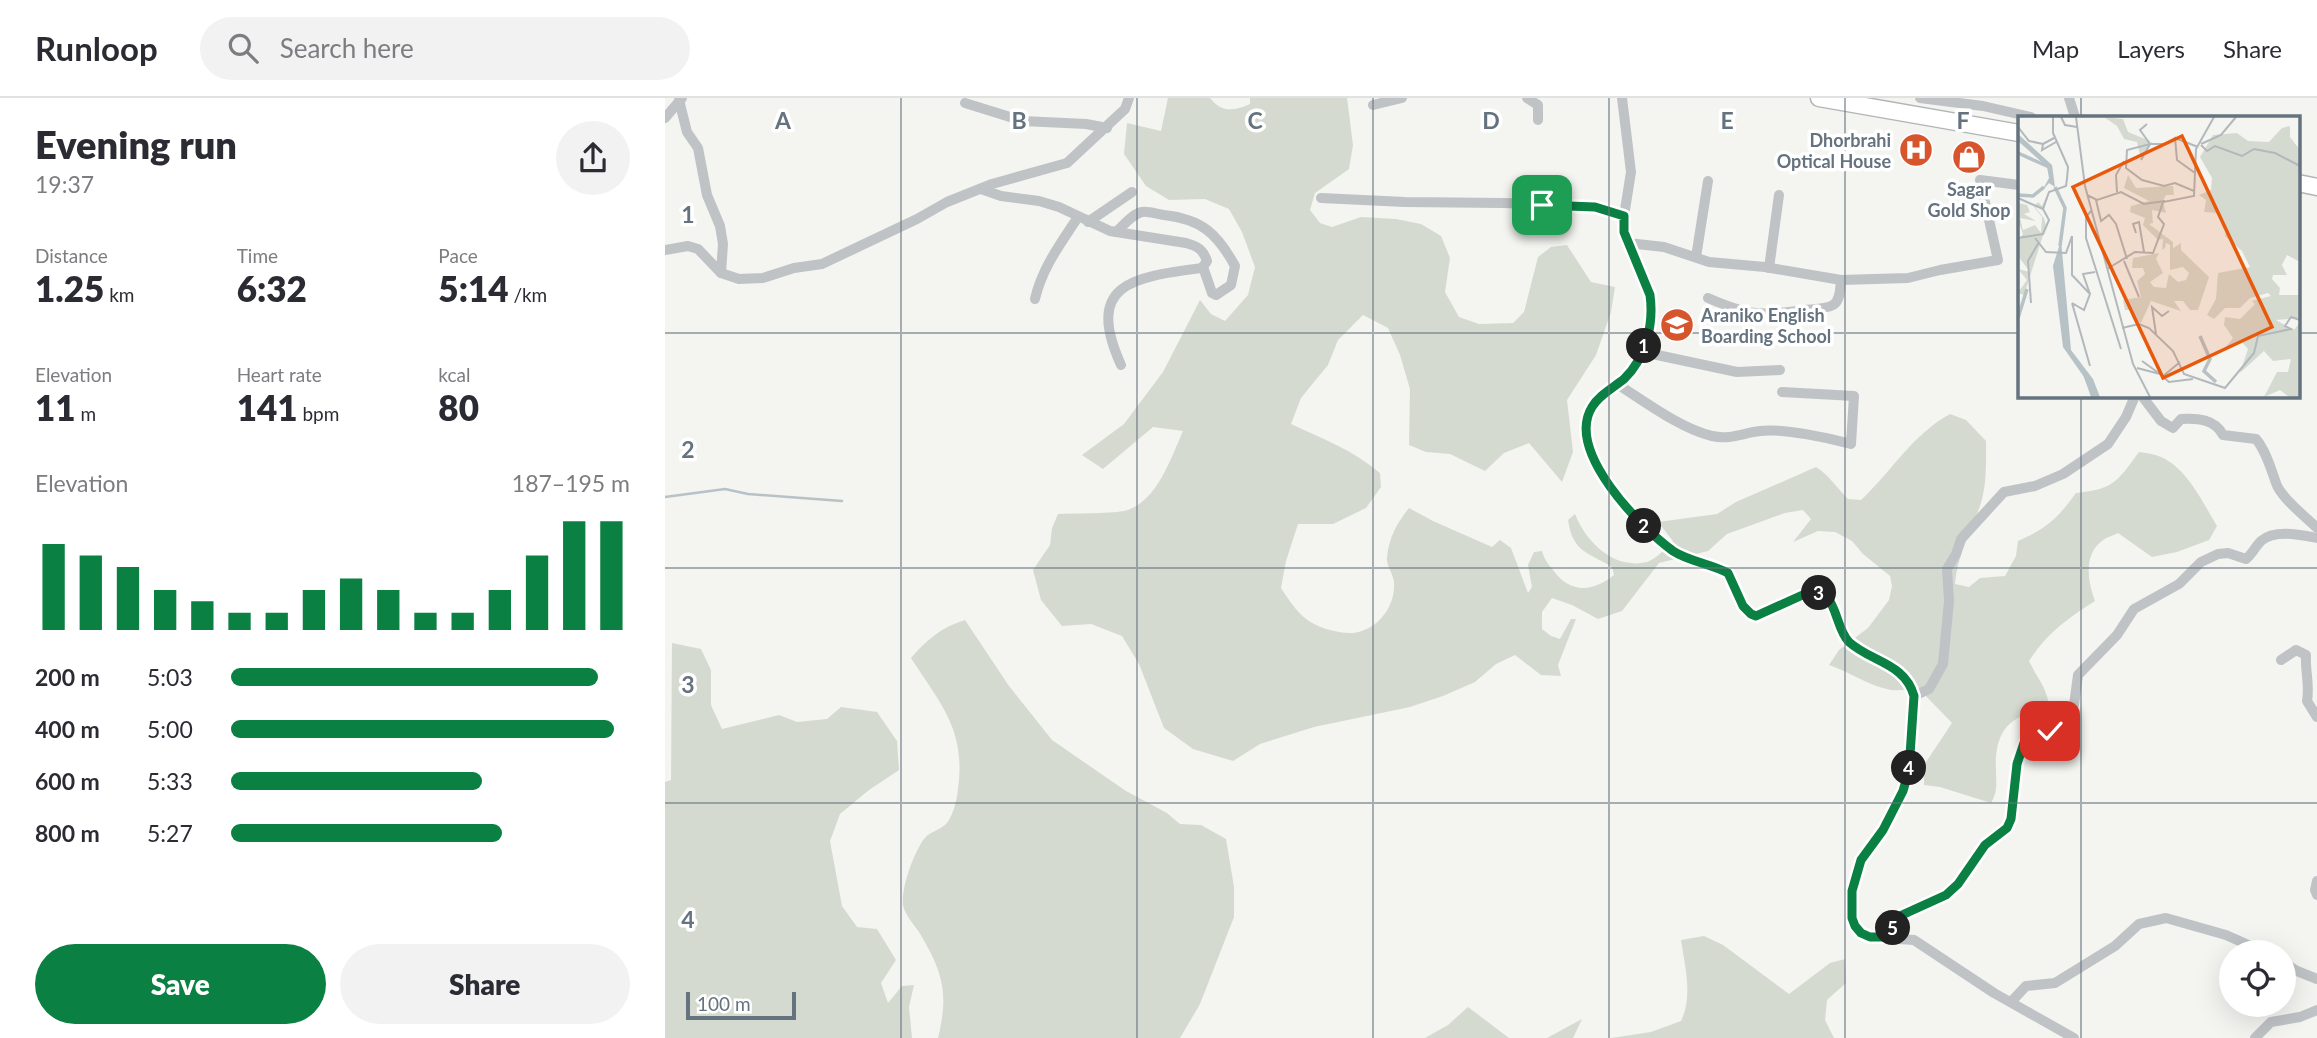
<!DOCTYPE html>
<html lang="en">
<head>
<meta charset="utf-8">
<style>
  body { margin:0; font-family:Lato,sans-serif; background:#f2f2f3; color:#2b2b33; height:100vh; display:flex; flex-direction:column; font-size:26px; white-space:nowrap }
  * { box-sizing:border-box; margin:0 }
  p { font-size:23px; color:#7c7c81 }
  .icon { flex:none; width:38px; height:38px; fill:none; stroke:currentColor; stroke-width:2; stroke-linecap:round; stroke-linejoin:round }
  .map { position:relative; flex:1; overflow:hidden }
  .drawer { display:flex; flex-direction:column; background:#fff; width:665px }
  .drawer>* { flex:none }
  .fabs { position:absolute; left:1554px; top:842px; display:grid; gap:14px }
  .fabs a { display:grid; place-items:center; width:77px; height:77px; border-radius:50%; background:#fff; box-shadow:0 7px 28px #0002; font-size:35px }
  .scale { position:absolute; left:21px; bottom:18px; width:110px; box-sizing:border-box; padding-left:7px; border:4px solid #65737f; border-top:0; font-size:19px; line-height:24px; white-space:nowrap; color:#65737f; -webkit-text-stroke:5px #fff; paint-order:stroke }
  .pin { position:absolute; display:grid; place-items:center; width:60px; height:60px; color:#fff; margin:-30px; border-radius:14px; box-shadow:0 4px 10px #0006 }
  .km { position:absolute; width:35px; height:35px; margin:-18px; border-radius:50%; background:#222; color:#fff; font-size:19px; line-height:35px; text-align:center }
  .round { display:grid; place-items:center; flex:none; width:74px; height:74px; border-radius:37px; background:#f2f2f3 }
  .overview { display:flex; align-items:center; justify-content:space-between; height:119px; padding:0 35px }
  h1 { font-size:38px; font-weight:800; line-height:52px }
  .metrics { display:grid; grid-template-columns:repeat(3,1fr); gap:10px; height:119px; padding:7px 35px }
  .metrics div { display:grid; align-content:center }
  .metrics b { font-size:35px; font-weight:800 }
  .metrics small { font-size:19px; font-weight:400 }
  .metrics p { font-size:19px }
  .chart { height:196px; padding:14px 35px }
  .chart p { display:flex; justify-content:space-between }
  .chart svg { width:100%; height:126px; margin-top:7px; stroke:#0b8043; stroke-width:6 }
  .button { display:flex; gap:14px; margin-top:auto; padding:14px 35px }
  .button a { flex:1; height:80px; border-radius:42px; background:#0b8043; color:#fff; font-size:28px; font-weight:800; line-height:80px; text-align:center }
  .button a+a { background:#f2f2f3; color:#2b2b33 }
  ul { padding:0 35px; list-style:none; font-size:23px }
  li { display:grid; grid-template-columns:112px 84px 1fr; align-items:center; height:52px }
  li i { height:18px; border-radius:9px; background:#0b8043 }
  header { display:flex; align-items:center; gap:42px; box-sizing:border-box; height:98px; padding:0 35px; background:#fff; border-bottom:2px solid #e1e1e2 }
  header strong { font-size:33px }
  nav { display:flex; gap:38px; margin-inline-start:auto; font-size:24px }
  .search { width:490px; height:63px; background:#f2f2f3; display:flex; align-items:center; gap:18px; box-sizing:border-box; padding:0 24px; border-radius:38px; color:#7c7c81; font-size:26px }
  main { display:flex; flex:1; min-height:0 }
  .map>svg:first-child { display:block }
</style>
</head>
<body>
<header>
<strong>Runloop</strong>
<div class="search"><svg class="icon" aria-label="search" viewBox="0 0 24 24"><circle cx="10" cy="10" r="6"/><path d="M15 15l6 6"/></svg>Search here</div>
<nav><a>Map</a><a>Layers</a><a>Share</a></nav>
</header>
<main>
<section class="drawer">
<div class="overview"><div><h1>Evening run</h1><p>19:37</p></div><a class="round"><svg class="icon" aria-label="share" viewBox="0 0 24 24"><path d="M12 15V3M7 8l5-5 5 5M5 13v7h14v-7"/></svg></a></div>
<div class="metrics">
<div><p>Distance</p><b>1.25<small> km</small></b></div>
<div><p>Time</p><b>6:32</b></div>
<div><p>Pace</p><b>5:14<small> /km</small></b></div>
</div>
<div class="metrics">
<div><p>Elevation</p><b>11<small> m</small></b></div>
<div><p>Heart rate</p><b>141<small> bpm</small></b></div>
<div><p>kcal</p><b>80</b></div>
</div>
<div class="chart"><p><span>Elevation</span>187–195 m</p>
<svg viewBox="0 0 160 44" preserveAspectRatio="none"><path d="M5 44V14M15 44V18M25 44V22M35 44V30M45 44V34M55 44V38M65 44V38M75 44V30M85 44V26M95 44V30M105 44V38M115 44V38M125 44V30M135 44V18M145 44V6M155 44V6"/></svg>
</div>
<ul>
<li><b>200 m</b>5:03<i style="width:92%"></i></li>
<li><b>400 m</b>5:00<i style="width:96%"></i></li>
<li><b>600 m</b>5:33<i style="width:63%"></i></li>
<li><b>800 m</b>5:27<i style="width:68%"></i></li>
</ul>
<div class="button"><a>Save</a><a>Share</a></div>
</section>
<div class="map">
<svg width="1652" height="940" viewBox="0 0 1652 940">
  <rect width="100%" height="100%" fill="#f4f4f0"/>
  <g fill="#d5dad1">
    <path d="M 503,0 L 545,0 C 557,15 569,13 585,6 L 585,0 L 682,0 L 688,47 L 684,71 L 650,95 L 645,112 L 655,125 L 667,129 L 696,119 L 731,121 L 756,126 L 776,138 L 785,160 L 780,194 L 794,219 L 814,226 L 848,225 L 859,214 L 873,159 L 886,149 L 902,147 L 926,184 L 950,189 L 946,214 L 931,257 L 902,302 L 908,354 L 897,384 L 864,345 L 839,355 L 820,373 L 785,356 L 761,354 L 744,347 L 745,291 L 735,257 L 723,230 L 698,217 L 673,242 L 663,267 L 636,300 L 626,326 C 658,341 688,352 715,375 L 716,389 L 701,410 L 668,426 L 633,426 L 621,463 L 616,490 C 633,516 642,528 674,534 C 704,541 731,514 729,484 C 728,475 721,468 722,459 C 724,439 732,425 744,410 L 768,423 L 827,449 L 835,442 L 846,450 L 863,495 L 867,489 L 863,467 L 869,454 L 877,453 C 879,461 883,466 888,472 C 905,496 928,494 949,477 L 947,469 C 923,454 908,455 903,422 L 910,416 C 921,444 949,472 982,464 C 991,461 1001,450 1008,443 L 993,424 L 1052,416 L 1071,404 L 1151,369 C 1164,377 1172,390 1183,401 L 1196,402 C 1226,374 1248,336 1285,316 L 1301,322 L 1321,343 C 1321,365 1322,388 1315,408 C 1306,434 1292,458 1290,486 L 1304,489 L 1315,480 L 1340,478 L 1351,458 L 1353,443 C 1382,430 1392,421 1411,395 C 1449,391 1452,384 1474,354 C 1481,355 1489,356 1496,359 C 1522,370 1538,405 1552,428 L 1544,442 L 1512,454 L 1487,459 L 1453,435 C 1448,438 1441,439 1437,443 C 1418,457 1423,484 1430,503 C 1403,520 1381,536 1364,563 C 1372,580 1384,592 1384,611 C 1345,616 1329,632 1331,673 C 1331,686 1333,693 1326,705 L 1275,689 L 1259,687 L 1259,667 L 1287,625 L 1254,591 C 1245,591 1235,593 1226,592 C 1204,588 1185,574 1164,567 L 1174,552 L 1203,530 L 1224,502 L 1227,488 L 1225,478 L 1198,456 L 1187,443 L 1170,434 L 1153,433 L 1128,444 L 1146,421 L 1138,412 L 1120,415 L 1062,436 L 1043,453 L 994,465 L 957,513 L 933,521 L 907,507 L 887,500 L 877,514 L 877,531 L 886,538 L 895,541 L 906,521 L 911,521 L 893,567 L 896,578 L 876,577 L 850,557 L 831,566 L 810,584 L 778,598 L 745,609 L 649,629 L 595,646 L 568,663 L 528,651 L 499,630 L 474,566 L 457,538 L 426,526 L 397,528 L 376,502 L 368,472 L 385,447 L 387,430 L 393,416 C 413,415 441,416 459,413 C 491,406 506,360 518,333 L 488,329 L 438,371 L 417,357 L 459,326 L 498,274 L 535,202 L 546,216 L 560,223 L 583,197 L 590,169 L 577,134 L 564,111 L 540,101 L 504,102 L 481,88 L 459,56 L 462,25 L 496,33 Z"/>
    <path d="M 300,522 L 344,588 L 387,642 L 461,693 L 502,715 L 515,726 L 536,727 L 561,741 L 569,789 L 569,819 L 535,906 L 515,940 L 273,940 C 284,895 278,874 254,834 C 249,827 239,815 238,807 C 236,790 249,754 259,741 C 264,734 275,732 281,726 C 288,718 292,702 293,691 C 301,631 276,607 246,560 C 261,542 277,529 300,522 Z"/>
    <polygon points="7,545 36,551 46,572 46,607 57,631 114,617 132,624 162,621 176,609 212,614 232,643 234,672 204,692 175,716 165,743 177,808 192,829 212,831 231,862 216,885 223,905 237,888 249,887 244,909 247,940 0,940 0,684 6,682"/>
    <path d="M 1039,838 L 1058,847 L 1124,896 L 1165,865 L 1180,861 L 1181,885 L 1162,902 L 1160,922 L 1169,940 L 946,940 L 986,934 L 1016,923 C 1028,898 1020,869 1016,842 Z"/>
    <polygon points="803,909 844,940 760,940 783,927"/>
    <polygon points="917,921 908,940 882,940"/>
  </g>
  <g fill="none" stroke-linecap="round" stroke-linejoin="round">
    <polyline stroke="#b7c2c6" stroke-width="2.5" points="0,399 60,391 83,396 177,403"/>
    <g stroke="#b2b5b8" stroke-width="19">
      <g id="highway">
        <polyline points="1154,0 1354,35"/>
        <polyline points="1633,85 1652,89"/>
      </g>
    </g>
    <g stroke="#bfc3c6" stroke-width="10">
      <polyline points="862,0 873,7 873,22"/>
      <path d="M 957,0 L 966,74 L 959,118 L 959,134 L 985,197 L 986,219 L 984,235 L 970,267 L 961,279 L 927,309 L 923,318 L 921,344 L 939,381 L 981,431 L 1010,455 L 1042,465 L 1063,475 L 1078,508 L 1086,516 L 1091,518 L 1142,495 C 1171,488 1171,529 1185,545 C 1210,559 1241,569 1249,598 L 1244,672 L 1238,693 L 1218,732 L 1196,762 L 1187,793 L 1188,824 L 1196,835 L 1204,839 L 1249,842 L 1329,895 L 1409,940"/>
      <polyline points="1255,0 1318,8 1366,19"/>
      <polyline points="1404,0 1410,19"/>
      <polyline points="14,2 22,34 33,50 42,97 55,128 58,146 56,175"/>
      <polyline points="300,5 358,23 421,26 442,30"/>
      <polyline points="708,7 737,0"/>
      <polyline points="0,20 17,0"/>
      <path d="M 316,91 L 336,98 L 374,103 L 394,109 L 445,133 L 521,145 C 532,148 538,151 542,163 L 537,170 C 468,179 419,185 456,267"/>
      <polyline points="656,100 740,104 839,105 918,108 959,118"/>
      <polyline points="423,124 467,94"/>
      <path d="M 451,134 C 458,128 467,116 477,114 C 483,113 492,116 499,117 C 536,121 552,135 570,168 L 566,187 L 551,197 L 547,195 L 538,169"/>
      <polyline points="963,145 999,149 1044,164 1100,169 1176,182 1243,180 1275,172 1333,162 1315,82 1354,87"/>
      <polyline points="0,152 23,148 33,151 56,175 74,181 98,180 129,170 157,166 252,121 282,104 327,86 402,65 460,11 464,0"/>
      <polyline points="1031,159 1043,83"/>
      <polyline points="1104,170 1114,97"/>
      <path d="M 1043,200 C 1084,218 1096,218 1140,212 C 1148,211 1161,211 1168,207 C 1176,202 1175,190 1176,182"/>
      <path d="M 370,201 C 377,170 396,145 413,119"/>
      <polyline points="978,254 1072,274 1115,272"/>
      <path d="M 952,286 C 979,303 1016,331 1047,338 C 1065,342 1078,335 1095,333 C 1118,330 1164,340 1186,346 L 1189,298 L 1117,294"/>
      <path d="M 1477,298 L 1496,323 L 1508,330 L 1516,321 C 1532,320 1550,321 1558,337 L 1591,341 C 1601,353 1606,371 1611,385 C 1615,399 1641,419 1652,430"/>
      <path d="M 1616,562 L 1631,552 L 1641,557 C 1640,574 1645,587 1642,603 L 1652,619"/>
      <polyline points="1249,598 1264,591 1278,566 1284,503 1282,471 1291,456 1296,441 1339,394 1370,388 1398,376 1443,346 1461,319 1470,298"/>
      <polyline points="1652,783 1650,792 1652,797"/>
      <path d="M 1221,839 L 1237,817 L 1281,797 L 1293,786 L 1319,747 L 1342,730 L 1346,721 L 1351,666 L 1359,645 L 1371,635 L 1399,627 L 1406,618 L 1409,607 L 1413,577 L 1452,537 L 1469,511 L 1514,486 L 1536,464 L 1553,456 L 1563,455 L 1581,461 C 1587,456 1590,449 1596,443 C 1610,431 1636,437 1652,440"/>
      <polyline points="1619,865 1632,873 1652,881"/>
      <polyline points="1346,904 1361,888 1390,885 1450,848 1474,826 1501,820 1561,837 1599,854"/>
      <polyline points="1590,940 1606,924 1635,919 1652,912"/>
    </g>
    <use href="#highway" stroke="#fff" stroke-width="16"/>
  </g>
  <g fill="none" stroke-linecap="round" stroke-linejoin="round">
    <g stroke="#fff" stroke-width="14">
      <path id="route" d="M 877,107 L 930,109 L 959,118 L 959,134 L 985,197 C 989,226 981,260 959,281 C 948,290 934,297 927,309 C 900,353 975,429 1008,453 C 1023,463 1046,466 1063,475 L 1078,508 L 1086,516 L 1091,518 L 1142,495 C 1173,487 1168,528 1184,544 C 1206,564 1240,565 1249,598 L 1244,672 L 1238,693 L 1218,732 L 1196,762 L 1187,793 L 1187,820 L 1190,828 L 1196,835 L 1205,839 L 1221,839 L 1237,817 L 1281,797 L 1293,786 L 1320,747 L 1342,730 L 1346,721 L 1352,666 L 1359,645 L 1371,635 L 1385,633"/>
    </g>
    <use href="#route" stroke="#0b8043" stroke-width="9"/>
  </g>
  <path fill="none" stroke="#65737f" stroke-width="2" stroke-opacity="0.55" d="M 236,0 L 236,940M 472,0 L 472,940M 708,0 L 708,940M 944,0 L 944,940M 1180,0 L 1180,940M 1416,0 L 1416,19M 0,235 L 1354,235M 1633,235 L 1652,235M 1416,298 L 1416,940M 0,470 L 1652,470M 0,705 L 1652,705"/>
  <defs>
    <g id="hospital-disc" transform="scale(1.75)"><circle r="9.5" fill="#d7552d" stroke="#fff"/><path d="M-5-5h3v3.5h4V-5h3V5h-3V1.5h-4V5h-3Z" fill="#fff"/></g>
    <g id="shop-disc" transform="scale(1.75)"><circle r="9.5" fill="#d7552d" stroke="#fff"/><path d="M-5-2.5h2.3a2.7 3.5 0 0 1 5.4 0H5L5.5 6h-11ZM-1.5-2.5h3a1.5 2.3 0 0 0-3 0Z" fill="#fff"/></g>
    <g id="school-disc" transform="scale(1.75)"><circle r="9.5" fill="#d7552d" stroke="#fff"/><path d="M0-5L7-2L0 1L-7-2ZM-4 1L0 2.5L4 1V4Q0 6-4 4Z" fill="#fff"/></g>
  </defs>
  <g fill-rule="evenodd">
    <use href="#hospital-disc" x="1251" y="52"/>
    <use href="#shop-disc" x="1304" y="59"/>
    <use href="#school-disc" x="1012" y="227"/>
  </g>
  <g text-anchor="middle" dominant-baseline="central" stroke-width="7" stroke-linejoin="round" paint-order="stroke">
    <g font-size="18" font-weight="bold" fill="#65737f" stroke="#fff" text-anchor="end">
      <text x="1226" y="42">Dhorbrahi<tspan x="1226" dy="21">Optical House</tspan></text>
      <text x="1304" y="91" text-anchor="middle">Sagar<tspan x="1304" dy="21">Gold Shop</tspan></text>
      <text x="1036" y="217" text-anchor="start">Araniko English<tspan x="1036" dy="21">Boarding School</tspan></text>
    </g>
  </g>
  <g transform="translate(1353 18)">
    <rect width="282" height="282" fill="#f4f4f0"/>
    <path d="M 86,1 L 105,3 L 110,16 L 132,25 L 128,36 L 122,39 L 119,26 L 106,23 L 99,10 ZM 272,10 L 272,21 L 282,34 L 282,146 L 269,139 L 264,149 L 269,159 L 255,159 L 254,163 L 262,172 L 261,179 L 282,179 L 282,202 L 258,204 L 276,214 L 282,206 L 282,281 L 271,281 L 262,274 L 246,281 L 259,256 L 270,256 L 273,243 L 255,245 L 246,235 L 222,257 L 230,233 L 223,225 L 207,232 L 215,222 L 206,209 L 207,201 L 222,203 L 237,188 L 234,185 L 253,180 L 250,177 L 232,182 L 222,192 L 207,192 L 196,203 L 189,199 L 198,183 L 200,157 L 232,151 L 224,135 L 207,120 L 208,113 L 200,97 L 186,96 L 188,84 L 181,79 L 193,74 L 194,62 L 182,41 L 195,19 L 219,17 L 230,25 L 251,26 L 264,12 ZM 110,59 L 118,72 L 155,70 L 156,79 L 148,79 L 145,85 L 148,97 L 134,94 L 135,107 L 131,108 L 155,126 L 155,132 L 163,127 L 163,134 L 191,161 L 180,194 L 172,194 L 165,185 L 156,185 L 163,195 L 133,185 L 123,207 L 115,203 L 114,194 L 107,194 L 105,184 L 123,181 L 119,165 L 127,158 L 125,152 L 114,152 L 115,142 L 141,137 L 138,143 L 145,157 L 132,166 L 136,171 L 148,172 L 151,158 L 160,166 L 168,164 L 171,157 L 165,151 L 152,154 L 152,129 L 148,127 L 147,132 L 144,134 L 145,123 L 140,124 L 125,109 L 127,102 L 112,96 L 113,90 L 131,85 L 106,72 ZM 30,77 L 26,92 L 17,91 L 26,102 L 28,110 L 6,179 L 0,177 L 0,169 L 2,174 L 9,164 L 0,153 L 12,156 L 0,140 L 0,124 L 5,118 L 0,104 L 0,87 L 9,89 L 12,96 L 6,98 L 18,105 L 2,102 L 5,114 L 17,109 L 23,117 L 24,101 L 16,91 L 20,86 L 24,90 Z" fill="#d5dad1"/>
    <path d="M 0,18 L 34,49 L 37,71 L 31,67 L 24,75 L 31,62 L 29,51 L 0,25 ZM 43,124 L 53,234 L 75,263 L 82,281 L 73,281 L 66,261 L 45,231 L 35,150 Z" fill="#b7c2c6"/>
    <path fill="none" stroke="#b7c2c6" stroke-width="3.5" d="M 0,37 L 31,51M 37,71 L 47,92 L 42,130M 0,79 L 15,80 L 26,71M 0,202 L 9,173M 182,220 L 192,243 L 186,255 L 198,266M 65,254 L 76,281"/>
    <path fill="none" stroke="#b2b8bc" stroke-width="2" d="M 43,1 L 47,9 L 59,11M 58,1 L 67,70 L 115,248 L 132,281M 129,8 L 122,14 L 132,28 L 147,28 L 157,22 L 159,44 L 177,57M 0,11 L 11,25 L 25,28M 36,22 L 25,28 L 24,34 L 38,26M 157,22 L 180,31M 183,28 L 203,19 L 218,1M 183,29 L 189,35 L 197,30 L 224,40 L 236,33 L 257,37 L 282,50M 123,44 L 132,28 L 109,34 L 108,52 L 124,64 L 146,70 L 157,67 L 176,75M 99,76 L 98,59 L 106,45M 69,79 L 79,84 L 103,76 L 126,88 L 147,85M 0,82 L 25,93M 78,84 L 83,105 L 91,99 L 98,108 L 109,143M 25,93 L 31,76 L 48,70 L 49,63 L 50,51 L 35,17 L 35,1M 73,95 L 68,101 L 68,122 L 103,233M 118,117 L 115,108 L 121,106 L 126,136M 0,122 L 25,118 L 31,104 L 25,93M 17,122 L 28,136 L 48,137 L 54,120 L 54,159 L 72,178 L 66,194 L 54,187M 106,145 L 121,181M 89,153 L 117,136 L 135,137 L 146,108 L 140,101 L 145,86 L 176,80 L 178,33 L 196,1M 72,178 L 65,158 L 77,156M 13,187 L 10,145 L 21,126M 54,187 L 72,250M 104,212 L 121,208 L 131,212 L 155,235 L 166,258 L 207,272 L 236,237 L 240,220 L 273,213 L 267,210 L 273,201 L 282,204M 138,218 L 134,191 L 144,200 L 151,195M 119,252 L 142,258 L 124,245M 142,258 L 151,266 L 175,263M 144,261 L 162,246"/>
    <path fill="#e8590c" fill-opacity="0.15" stroke="#e8590c" stroke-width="3.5" d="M 164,20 L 254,211 L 145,262 L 55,71 Z"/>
    <rect width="282" height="282" fill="none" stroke="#65737f" stroke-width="3.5"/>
  </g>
  <g font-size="23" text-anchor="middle" font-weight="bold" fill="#65737f" stroke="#fff" stroke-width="7" stroke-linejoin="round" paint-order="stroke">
    <text x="118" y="31">A</text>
    <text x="354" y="31">B</text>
    <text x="590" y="31">C</text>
    <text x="826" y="31">D</text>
    <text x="1062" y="31">E</text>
    <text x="1298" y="31">F</text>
    <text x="23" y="125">1</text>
    <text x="23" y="360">2</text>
    <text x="23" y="595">3</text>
    <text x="23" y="830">4</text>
  </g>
</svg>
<div class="fabs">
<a><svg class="icon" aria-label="locate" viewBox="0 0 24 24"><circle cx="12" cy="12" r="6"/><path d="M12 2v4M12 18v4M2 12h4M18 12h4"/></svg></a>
</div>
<div class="scale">100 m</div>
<div class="pin" style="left:877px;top:107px;background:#1e9e55"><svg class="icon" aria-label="arrive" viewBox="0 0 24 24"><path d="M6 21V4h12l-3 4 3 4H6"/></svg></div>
<div class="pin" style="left:1385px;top:633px;background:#d93025"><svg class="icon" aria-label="check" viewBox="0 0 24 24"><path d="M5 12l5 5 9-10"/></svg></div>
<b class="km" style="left:979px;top:248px">1</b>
<b class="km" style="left:979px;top:428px">2</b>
<b class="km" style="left:1154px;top:495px">3</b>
<b class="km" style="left:1244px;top:670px">4</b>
<b class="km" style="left:1228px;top:830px">5</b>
</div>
</main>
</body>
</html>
